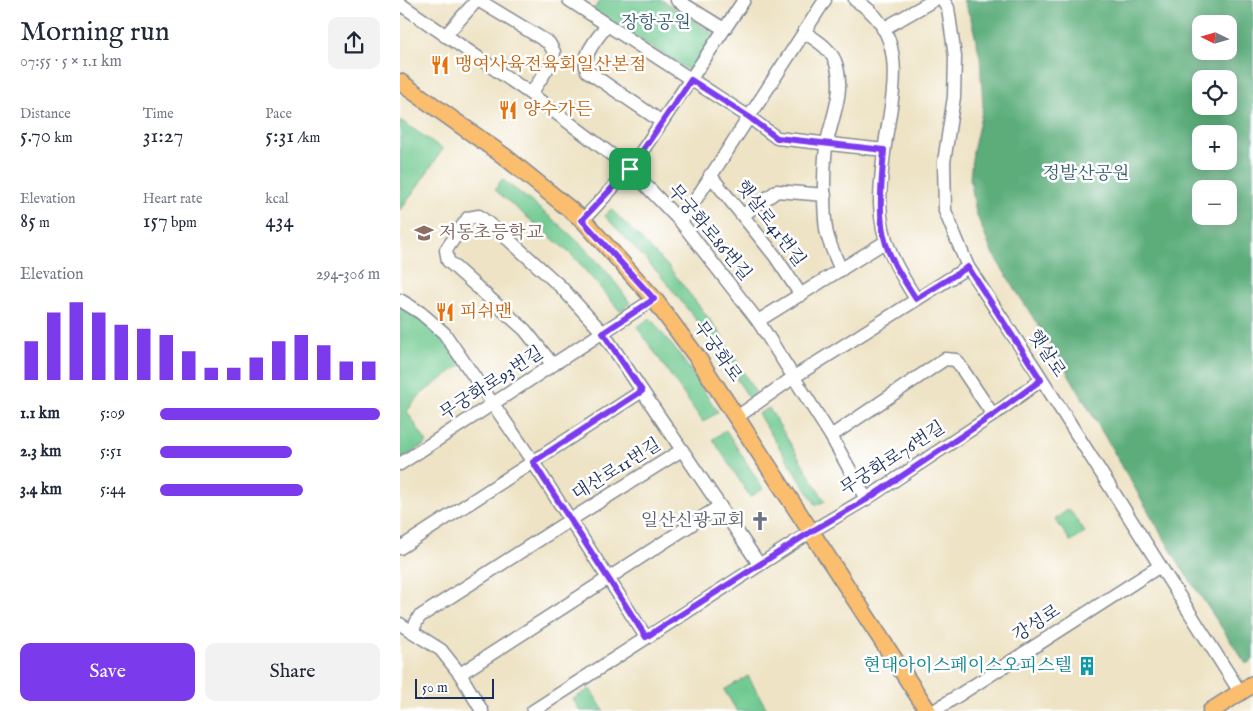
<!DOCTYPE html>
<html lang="en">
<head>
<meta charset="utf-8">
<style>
  body { margin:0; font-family:"IM FELL English","Noto Serif KR",serif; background:#f2f2f3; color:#1f2937; height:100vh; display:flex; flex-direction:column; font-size:19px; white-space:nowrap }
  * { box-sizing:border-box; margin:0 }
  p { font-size:16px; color:#747a83 }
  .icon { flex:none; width:28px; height:28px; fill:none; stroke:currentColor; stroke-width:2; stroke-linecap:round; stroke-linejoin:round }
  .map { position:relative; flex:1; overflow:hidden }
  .panel { display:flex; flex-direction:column; background:#fff; width:400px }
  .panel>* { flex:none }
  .needle { width:32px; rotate:275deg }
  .tools { position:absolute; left:792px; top:15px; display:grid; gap:10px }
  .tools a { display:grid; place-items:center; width:45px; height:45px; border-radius:10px; background:#fff; box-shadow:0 2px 12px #0003; font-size:25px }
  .scale { position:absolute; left:15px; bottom:12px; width:79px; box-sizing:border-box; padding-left:5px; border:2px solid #1b2f5e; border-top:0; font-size:14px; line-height:18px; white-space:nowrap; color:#1b2f5e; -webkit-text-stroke:4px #fff; paint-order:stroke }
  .pin { position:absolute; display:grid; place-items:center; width:42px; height:42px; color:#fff; margin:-21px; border-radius:10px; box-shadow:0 2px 8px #0006 }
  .round { display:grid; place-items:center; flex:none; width:52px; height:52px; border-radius:10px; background:#f2f2f3 }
  .overview { display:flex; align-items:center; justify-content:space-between; height:85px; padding:0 20px }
  h1 { font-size:28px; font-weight:600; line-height:38px }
  .stats { display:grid; grid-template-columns:repeat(3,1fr); gap:8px; height:85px; padding:5px 20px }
  .stats div { display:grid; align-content:center }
  .stats b { font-size:21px; font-weight:600 }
  .stats small { font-size:14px; font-weight:400 }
  .stats p { font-size:14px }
  .chart { height:140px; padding:10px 20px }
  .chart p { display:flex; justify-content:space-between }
  .chart svg { width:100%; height:90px; margin-top:5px; stroke:#7c3aed; stroke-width:6 }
  .primary-button { display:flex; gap:10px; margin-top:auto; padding:10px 20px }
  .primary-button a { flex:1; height:58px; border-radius:10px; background:#7c3aed; color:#fff; font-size:20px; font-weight:600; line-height:58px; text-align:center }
  .primary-button a+a { background:#f2f2f3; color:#1f2937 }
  ul { padding:0 20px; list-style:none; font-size:16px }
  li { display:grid; grid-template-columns:80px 60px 1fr; align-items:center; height:38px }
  li i { height:12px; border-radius:6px; background:#7c3aed }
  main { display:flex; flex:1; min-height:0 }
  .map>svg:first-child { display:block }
</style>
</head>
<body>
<main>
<section class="panel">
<div class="overview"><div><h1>Morning run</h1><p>07:55 · 5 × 1.1 km</p></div><a class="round"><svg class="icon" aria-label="share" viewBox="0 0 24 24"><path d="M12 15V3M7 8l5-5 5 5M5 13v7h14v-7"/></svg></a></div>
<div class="stats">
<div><p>Distance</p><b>5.70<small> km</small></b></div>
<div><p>Time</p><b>31:27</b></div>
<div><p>Pace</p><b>5:31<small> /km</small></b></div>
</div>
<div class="stats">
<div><p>Elevation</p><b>85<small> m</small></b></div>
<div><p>Heart rate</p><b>157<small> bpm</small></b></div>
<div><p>kcal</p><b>434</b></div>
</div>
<div class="chart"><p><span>Elevation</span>294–306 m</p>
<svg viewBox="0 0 160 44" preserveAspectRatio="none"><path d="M5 44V25M15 44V11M25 44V6M35 44V11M45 44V17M55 44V19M65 44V22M75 44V30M85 44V38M95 44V38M105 44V33M115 44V25M125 44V22M135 44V27M145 44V35M155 44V35"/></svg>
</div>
<ul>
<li><b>1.1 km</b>5:09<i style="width:100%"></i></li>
<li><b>2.3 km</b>5:51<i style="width:60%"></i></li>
<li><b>3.4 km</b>5:44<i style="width:65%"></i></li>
</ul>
<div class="primary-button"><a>Save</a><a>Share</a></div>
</section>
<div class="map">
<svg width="853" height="711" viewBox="0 0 853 711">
  <rect width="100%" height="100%" fill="#fff"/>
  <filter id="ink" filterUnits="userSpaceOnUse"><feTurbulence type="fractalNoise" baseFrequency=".02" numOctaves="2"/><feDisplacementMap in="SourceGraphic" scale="10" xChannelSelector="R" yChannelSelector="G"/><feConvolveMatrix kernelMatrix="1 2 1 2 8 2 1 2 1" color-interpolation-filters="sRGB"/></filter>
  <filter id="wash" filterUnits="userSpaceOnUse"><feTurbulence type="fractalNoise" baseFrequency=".0096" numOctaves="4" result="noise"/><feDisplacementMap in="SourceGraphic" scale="20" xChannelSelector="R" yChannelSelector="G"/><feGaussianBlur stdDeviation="1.12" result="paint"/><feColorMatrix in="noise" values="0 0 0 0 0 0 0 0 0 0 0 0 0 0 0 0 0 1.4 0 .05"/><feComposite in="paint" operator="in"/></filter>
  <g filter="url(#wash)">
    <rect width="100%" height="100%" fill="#eee3c5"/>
    <g fill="#6fc990" stroke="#457c77">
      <polygon points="201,0 262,0 314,34 290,71 193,10"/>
      <polygon points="0,120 43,149 1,210 0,210"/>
      <path d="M 102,179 C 150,216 197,252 230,303 L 220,311 L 173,256 L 95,190 Z"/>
      <polygon points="211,209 268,266 317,329 356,393 349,398 309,336 260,275 205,216"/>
      <polygon points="0,306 23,321 41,336 61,365 21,394 7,411 27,443 0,460"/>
      <polygon points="250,318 279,354 318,412 303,422 237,327"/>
      <polygon points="369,408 425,501 416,505 358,414"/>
      <polygon points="326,430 363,489 350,497 313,439"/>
      <polygon points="669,509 685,532 671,542 655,519"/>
      <polygon points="348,676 368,711 337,711 324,690"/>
      <polygon points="190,689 204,711 180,711 173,699"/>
    </g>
    <path fill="#5bad7a" stroke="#3b6e6c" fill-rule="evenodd" d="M 563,0 L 853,0 L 853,660 L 846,664 L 779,564 L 662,363 L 592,253 L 576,213 L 570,178 L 573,151 L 583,107 L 580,57 L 571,19 ZM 801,24 L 829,24 L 829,51 L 801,51 ZM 801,79 L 829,79 L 829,106 L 801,106 ZM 801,134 L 829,134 L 829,161 L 801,161 ZM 801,189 L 829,189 L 829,216 L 801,216 Z"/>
  </g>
  <g filter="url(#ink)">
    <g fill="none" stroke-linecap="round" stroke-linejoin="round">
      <g stroke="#848992" stroke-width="15">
        <g id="minor">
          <polyline points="78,0 149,43 154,52 153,60 131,94"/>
          <polyline points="169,0 349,117 377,138 484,150"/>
          <polyline points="277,0 324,29"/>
          <path d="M 455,0 C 508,31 494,88 486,138 C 483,159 480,182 480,203 C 481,242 496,267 516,299"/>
          <polyline points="543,0 548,8 555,57 554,97 544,162 545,211 568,267 636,370 840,692"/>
          <polyline points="0,4 131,94 204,149 230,169 281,222 358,321 431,436 466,499"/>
          <path d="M 207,25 C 198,38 181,54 187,71 L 262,122"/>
          <polyline points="483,29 534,0"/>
          <path d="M 404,32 C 418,41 433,50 437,67 C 444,92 432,118 427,142 C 423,161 423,216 427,234 C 430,246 436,258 441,270"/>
          <polyline points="45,36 77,0"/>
          <polyline points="310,175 375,256 401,295"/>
          <polyline points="343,215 377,191 425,195"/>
          <polyline points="183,220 230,169 344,0"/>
          <polyline points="281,222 425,0"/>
          <polyline points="0,300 21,313 44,333 133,462 246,637"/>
          <polyline points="358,321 485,242"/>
          <polyline points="153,365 125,330 48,261 46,250 68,218 79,216 109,240 161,287 203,333 359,564"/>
          <polyline points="337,417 394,377 568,267"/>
          <polyline points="431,436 545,359 556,360 593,415"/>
          <polyline points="0,464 254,299"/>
          <polyline points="0,548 242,391"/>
          <polyline points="0,624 41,650 60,674 82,711"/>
          <polyline points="12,631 19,617 170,520 282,450"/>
          <polyline points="60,674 320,506"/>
          <polyline points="133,711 412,531 466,499 593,415 641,380"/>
          <polyline points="534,711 760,566"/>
        </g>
      </g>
      <g stroke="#848992" stroke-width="19">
        <g id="major">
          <polyline points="0,82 104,156 183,220 254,299 297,357 528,711"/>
          <polyline points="811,711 853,684"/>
        </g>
      </g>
      <use href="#minor" stroke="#fff" stroke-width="12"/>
      <use href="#major" stroke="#fbbd6e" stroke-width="16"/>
    </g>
  </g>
  <g fill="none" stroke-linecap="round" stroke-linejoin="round" filter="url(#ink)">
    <g stroke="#fff" stroke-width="10">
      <path id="route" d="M 291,80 L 349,117 L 377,138 L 484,150 C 482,179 477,216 486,244 C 492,264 505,281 516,299 L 568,267 L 641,380 L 593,415 L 466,500 L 412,531 L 246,637 L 133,462 L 242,391 L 203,333 L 254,299 L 182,220 L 230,169 Z"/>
    </g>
    <use href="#route" stroke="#7c3aed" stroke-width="6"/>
  </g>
  <defs>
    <g id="restaurant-bare" transform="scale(1.5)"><path d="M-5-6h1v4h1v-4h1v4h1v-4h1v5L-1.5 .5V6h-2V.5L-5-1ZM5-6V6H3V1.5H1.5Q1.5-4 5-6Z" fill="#e8710a" stroke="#fff" stroke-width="2.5" paint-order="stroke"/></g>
    <g id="school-bare" transform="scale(1.5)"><path d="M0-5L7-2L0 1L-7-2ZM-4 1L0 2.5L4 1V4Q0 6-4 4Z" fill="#8d6e63" stroke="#fff" stroke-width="2.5" paint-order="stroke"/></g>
    <g id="church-bare" transform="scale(1.5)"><path d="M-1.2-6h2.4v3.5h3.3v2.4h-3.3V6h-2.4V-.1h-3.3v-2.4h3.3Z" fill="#6b7280" stroke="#fff" stroke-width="2.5" paint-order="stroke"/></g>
    <g id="building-bare" transform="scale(1.5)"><path d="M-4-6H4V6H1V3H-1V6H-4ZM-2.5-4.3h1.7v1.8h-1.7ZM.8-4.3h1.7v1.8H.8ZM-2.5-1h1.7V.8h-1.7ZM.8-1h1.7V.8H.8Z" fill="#0f9aa8" stroke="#fff" stroke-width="2.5" paint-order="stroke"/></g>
  </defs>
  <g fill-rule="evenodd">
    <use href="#restaurant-bare" x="40" y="65"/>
    <use href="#restaurant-bare" x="108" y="110"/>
    <use href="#school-bare" x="24" y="233"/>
    <use href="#restaurant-bare" x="45" y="312"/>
    <use href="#church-bare" x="360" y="521"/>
    <use href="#building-bare" x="687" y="666"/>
  </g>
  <g text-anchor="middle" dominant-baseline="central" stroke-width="5" stroke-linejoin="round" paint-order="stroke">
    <g font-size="18" fill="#345d6d" stroke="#fff">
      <text x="256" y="23">장항공원</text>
      <text x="686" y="174">정발산공원</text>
    </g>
    <g font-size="18" fill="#c56008" stroke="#fff" text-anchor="start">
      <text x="55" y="65">맹여사육전육회일산본점</text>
      <text x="123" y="110">양수가든</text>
      <text x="60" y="312">피쉬맨</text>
    </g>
    <g font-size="18" fill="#1b2f5e" stroke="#fff">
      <text transform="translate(370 224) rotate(53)">햇살로41번길</text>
      <text transform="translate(309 233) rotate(50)">무궁화로86번길</text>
      <text transform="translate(317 352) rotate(55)">무궁화로</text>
      <text transform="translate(646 354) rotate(57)">햇살로</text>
      <text transform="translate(92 384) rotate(-33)">무궁화로93번길</text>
      <text transform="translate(493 459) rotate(-33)">무궁화로76번길</text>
      <text transform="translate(217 470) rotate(-32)">대산로11번길</text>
      <text transform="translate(637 624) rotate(-33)">강성로</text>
    </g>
    <g font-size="18" fill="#785e54" stroke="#fff" text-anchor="start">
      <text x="39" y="233">저동초등학교</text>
    </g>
    <g font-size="18" fill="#5b616d" stroke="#fff" text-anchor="end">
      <text x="345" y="521">일산신광교회</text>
    </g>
    <g font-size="18" fill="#0d838f" stroke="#fff" text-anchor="end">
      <text x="672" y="666">현대아이스페이스오피스텔</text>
    </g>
  </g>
</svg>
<div class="tools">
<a><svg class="needle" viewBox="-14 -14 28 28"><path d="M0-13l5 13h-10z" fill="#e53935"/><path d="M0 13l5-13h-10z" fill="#747a83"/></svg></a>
<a><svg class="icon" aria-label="locate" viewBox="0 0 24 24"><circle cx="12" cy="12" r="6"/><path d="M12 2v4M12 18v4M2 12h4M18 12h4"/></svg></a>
<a>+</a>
<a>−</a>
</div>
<div class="scale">50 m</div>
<div class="pin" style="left:230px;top:169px;background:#1e9e55"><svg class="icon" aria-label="arrive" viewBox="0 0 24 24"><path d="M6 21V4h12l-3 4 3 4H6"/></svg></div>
</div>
</main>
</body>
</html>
